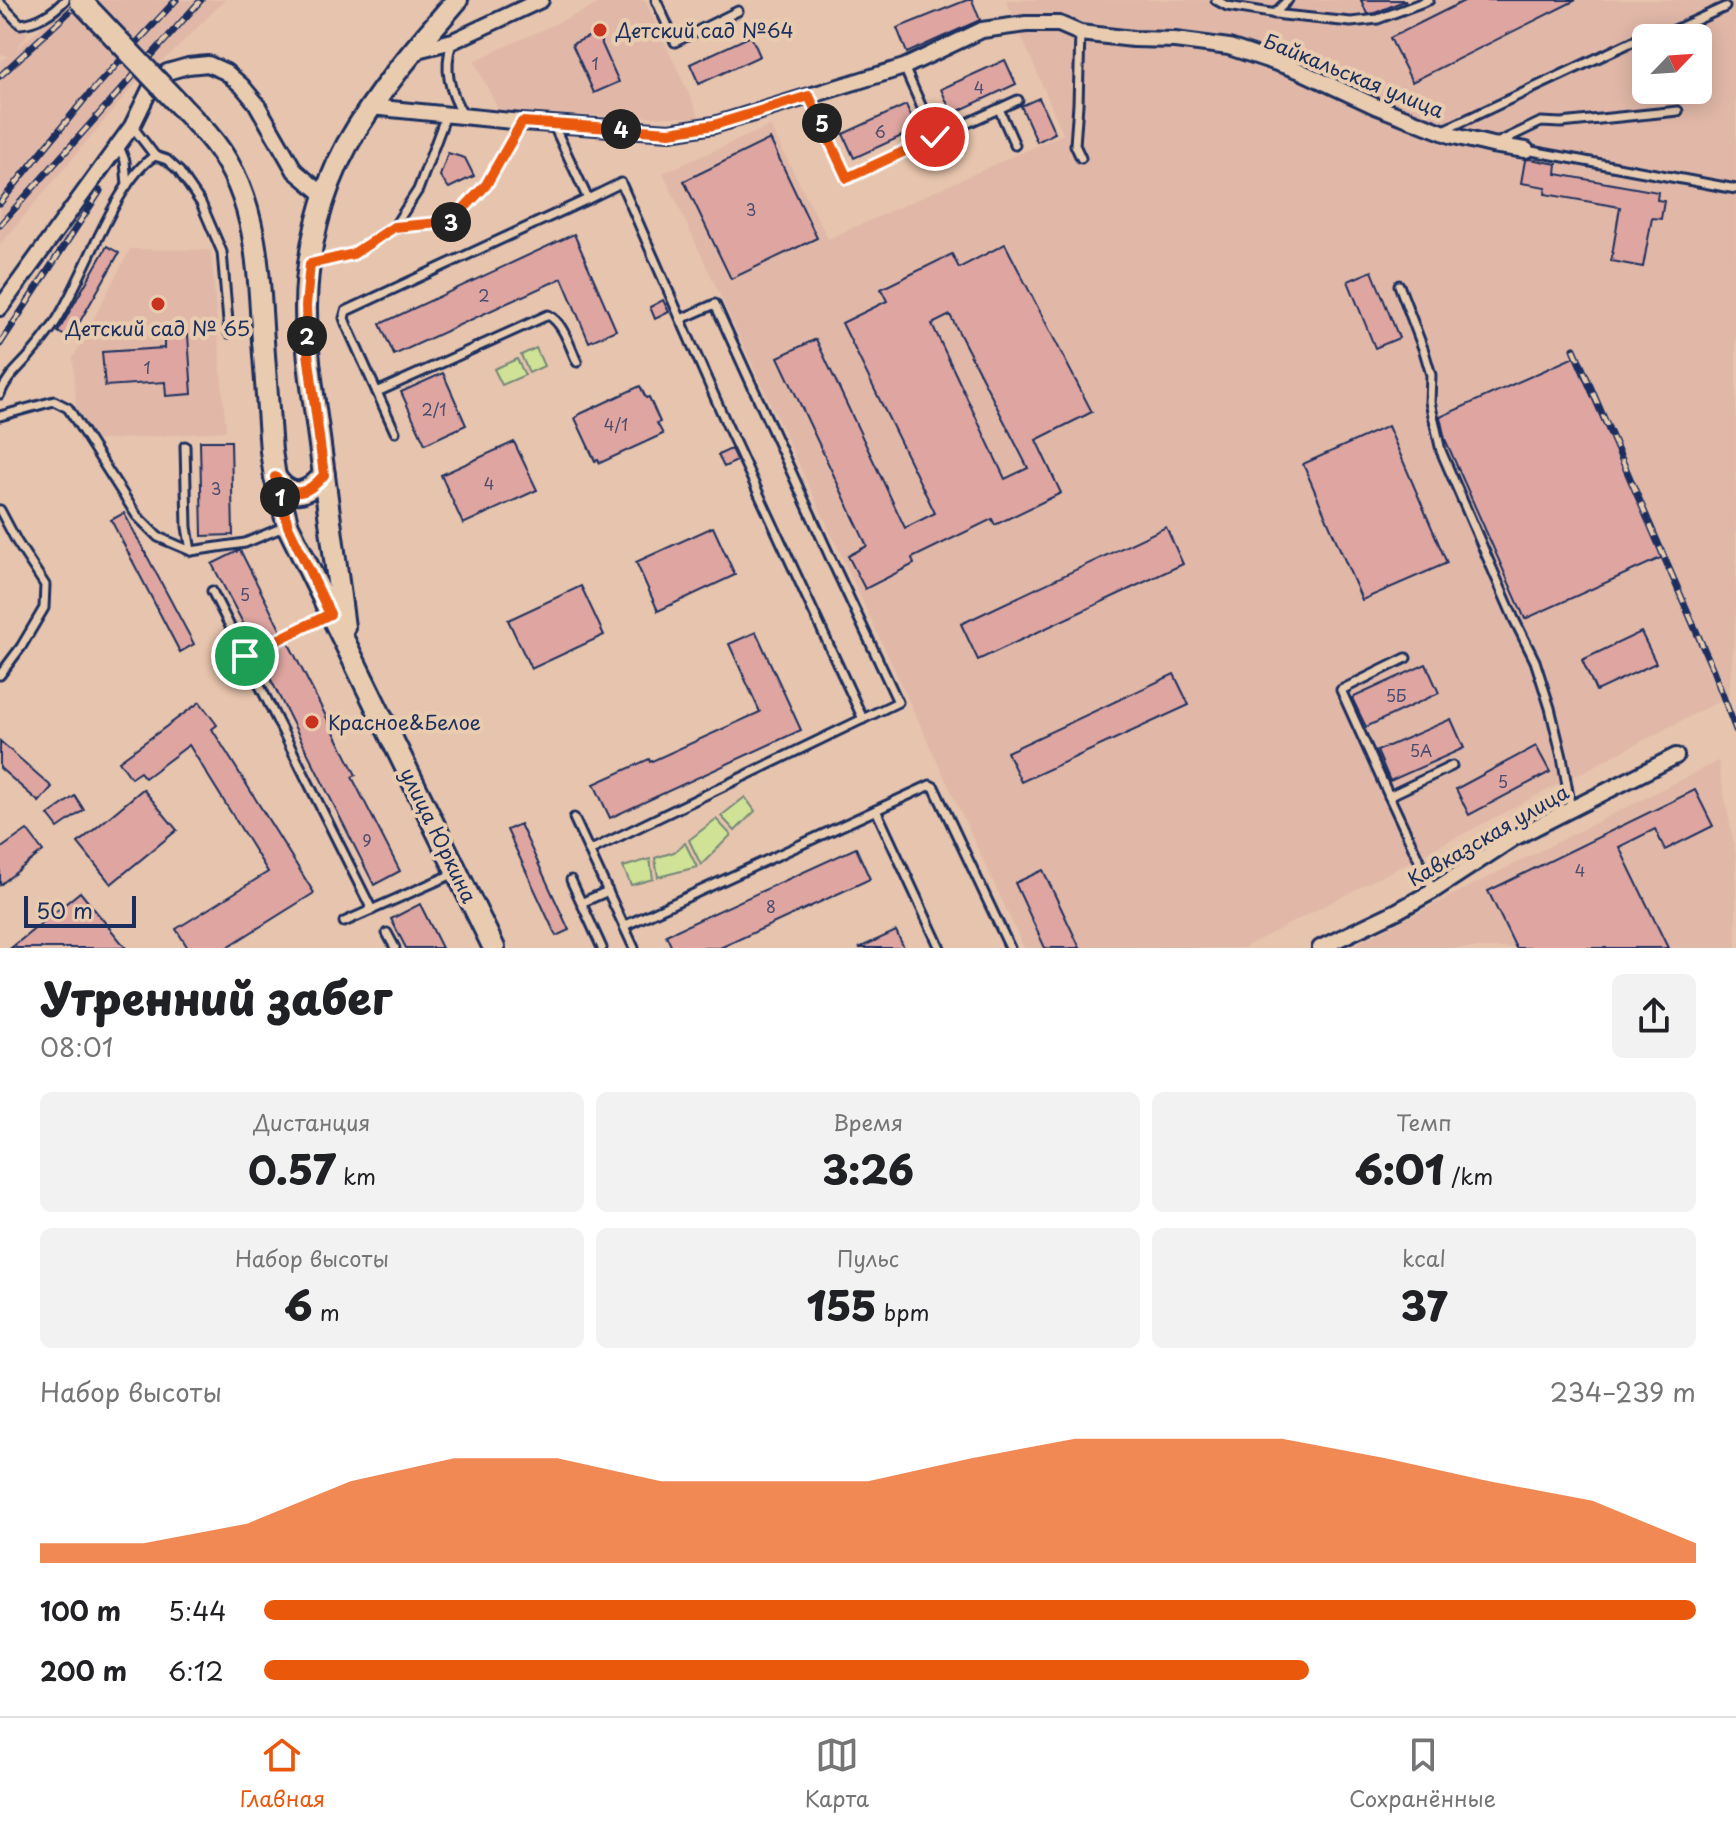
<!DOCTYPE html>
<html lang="ru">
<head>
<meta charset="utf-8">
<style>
  body { margin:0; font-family:"Playpen Sans",sans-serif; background:#f2f2f2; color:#202124; height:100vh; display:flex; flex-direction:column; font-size:30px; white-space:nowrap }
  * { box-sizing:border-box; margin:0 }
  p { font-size:26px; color:#757577 }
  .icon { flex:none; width:44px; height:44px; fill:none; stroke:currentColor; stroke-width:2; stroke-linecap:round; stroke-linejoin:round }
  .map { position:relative; height:948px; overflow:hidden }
  .side { display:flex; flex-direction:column; background:#fff; flex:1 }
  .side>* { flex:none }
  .needle { width:52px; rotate:65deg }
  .tools { position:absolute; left:1632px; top:24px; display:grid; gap:16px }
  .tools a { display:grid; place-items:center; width:80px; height:80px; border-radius:12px; background:#fff; box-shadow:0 4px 20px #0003; font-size:40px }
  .scale { position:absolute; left:24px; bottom:20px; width:112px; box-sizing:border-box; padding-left:8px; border:4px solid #1b2f5e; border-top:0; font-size:22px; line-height:28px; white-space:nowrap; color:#1b2f5e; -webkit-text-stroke:6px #e9ccb0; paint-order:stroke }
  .pin { position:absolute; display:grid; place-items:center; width:68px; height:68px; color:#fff; margin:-34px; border:4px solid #fff; border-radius:50%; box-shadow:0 2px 8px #0007 }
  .km { position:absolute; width:40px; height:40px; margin:-20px; border-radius:50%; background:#222; color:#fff; font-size:22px; line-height:40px; text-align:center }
  .round { display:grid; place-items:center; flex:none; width:84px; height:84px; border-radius:12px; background:#f2f2f2 }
  .head { display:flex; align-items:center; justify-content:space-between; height:136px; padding:0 40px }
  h1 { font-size:44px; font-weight:800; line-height:60px }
  .stats { display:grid; grid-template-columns:repeat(3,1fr); gap:12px; height:136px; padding:8px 40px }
  .stats div { display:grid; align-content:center; border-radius:12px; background:#f2f2f2; text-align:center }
  .stats b { font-size:40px; font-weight:800 }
  .stats small { font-size:22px; font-weight:400 }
  .stats p { font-size:22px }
  .chart { height:224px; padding:16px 40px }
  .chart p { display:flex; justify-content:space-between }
  .chart svg { width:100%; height:144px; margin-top:8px; fill:#ea580c; opacity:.7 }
  ul { padding:0 40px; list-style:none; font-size:26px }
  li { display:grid; grid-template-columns:128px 96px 1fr; align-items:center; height:60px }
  li i { height:20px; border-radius:10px; background:#ea580c }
  .tabs { display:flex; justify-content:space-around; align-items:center; height:112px; border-top:2px solid #e0e0e0; background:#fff; font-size:22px; color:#757577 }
  .tabs a { display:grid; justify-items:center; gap:4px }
  .tabs .active { color:#ea580c }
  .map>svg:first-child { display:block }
</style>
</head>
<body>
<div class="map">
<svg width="1736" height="948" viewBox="0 0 1736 948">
  <rect width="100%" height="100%" fill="#e7c4ad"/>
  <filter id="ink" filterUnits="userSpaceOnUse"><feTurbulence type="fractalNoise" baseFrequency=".0125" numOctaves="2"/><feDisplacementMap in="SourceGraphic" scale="16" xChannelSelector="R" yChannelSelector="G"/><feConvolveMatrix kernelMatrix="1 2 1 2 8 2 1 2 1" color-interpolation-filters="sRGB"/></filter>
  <g filter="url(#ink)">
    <g fill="#e1b8a8" fill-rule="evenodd">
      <polygon points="71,0 225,0 172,53 140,78 0,245 0,61 8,56 0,54 0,9 28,33 17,49"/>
      <polygon points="607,0 645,0 700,118 500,113 474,61"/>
      <path d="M 1006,0 L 1736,0 L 1736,615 L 1729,696 L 1243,948 L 1024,948 L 663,173 L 770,126 L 828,239 L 1063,134 ZM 1646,38 L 1698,38 L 1698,90 L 1646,90 Z"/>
      <polygon points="130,249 211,250 226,431 78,442 73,358"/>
      <polygon points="1718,761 1736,856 1736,948 1348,948"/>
    </g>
    <g fill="#d0e296" stroke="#76887a" stroke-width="2">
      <polygon points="536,348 544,366 529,373 521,355"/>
      <polygon points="517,359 525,375 502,385 494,369"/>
      <polygon points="745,797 755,811 735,831 721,816"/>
      <polygon points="716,819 731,835 701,865 689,840"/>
      <polygon points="685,843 697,867 658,877 655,858 674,852"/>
      <polygon points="650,859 653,879 631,885 623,867"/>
    </g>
    <g fill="#dfa5a1" stroke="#1b2f5e" stroke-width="2" fill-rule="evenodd">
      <polygon points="967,0 972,0 980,20 907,53 897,28"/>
      <polygon points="1361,0 1406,0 1375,13 1367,14"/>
      <polygon points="1466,0 1576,0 1412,82 1390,38"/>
      <polygon points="597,33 619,82 594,93 572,44"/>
      <polygon points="751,36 760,56 699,84 690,64"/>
      <polygon points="1005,60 1016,84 952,114 941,89"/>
      <polygon points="1039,98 1055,133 1037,142 1021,106"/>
      <polygon points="906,105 917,129 854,158 843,134"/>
      <polygon points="770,139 817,238 731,279 684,181"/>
      <polygon points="448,153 465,158 474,176 449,188 440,176"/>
      <polygon points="1530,159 1557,164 1556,174 1658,192 1657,200 1664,201 1661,219 1652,218 1643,267 1611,261 1620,207 1545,194 1546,187 1521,183 1525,160"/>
      <polygon points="574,234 616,330 589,342 562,278 394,355 380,324"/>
      <path d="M 1005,244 L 1092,412 L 1036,440 L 1061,493 L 995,525 L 992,519 L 912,558 L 914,564 L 865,589 L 848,556 L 867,546 L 778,357 L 816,339 L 905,528 L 935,513 L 842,323 L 887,301 L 881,289 L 952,254 L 959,268 ZM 950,315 L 1028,468 L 1005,479 L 932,324 Z"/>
      <polygon points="107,246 119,253 70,339 58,332"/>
      <polygon points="1372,271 1399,338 1375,348 1348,281"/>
      <polygon points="663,300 669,312 655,319 650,307"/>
      <polygon points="188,335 192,394 166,396 165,382 105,386 102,352 164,348 164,337"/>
      <polygon points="1574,357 1663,557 1525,619 1445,439 1440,417"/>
      <polygon points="443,373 466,425 425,444 401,392"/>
      <polygon points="640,386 646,398 649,397 660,422 657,423 663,434 600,463 598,460 595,461 575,418 578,416 578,415"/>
      <polygon points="1388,426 1447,563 1362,600 1303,464"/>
      <polygon points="200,441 231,441 233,535 202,536"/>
      <polygon points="514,442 537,490 463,524 441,475"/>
      <polygon points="731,449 737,461 724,467 718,455"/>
      <polygon points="124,513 194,644 180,652 111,520"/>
      <polygon points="713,527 735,575 658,611 636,562"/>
      <polygon points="1166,527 1183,564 978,660 961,624"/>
      <polygon points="240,550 281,631 254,644 212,564"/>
      <polygon points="581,586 604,635 531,669 508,620"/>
      <polygon points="756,632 801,730 610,818 594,784 649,759 650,762 760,712 729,644"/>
      <polygon points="1641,632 1656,663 1596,691 1582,660"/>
      <polygon points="288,642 356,775 352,777 400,871 374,885 259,656"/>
      <polygon points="1426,664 1439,693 1366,727 1352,698"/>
      <polygon points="1174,674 1189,705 1021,782 1007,752"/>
      <polygon points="200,702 217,725 212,729 314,893 226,948 188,948 176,929 268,872 189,745 145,778 140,772 131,778 119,761"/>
      <polygon points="1451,719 1464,748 1390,781 1377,751"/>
      <polygon points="0,741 52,787 39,802 0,768"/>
      <polygon points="1536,746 1550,772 1469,815 1456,789"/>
      <polygon points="143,789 177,830 111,884 78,843"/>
      <polygon points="1695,790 1713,826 1665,850 1655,829 1619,847 1668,948 1516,948 1488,891"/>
      <polygon points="75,796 84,810 58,828 48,815"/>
      <polygon points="520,824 569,930 556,936 507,830"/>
      <polygon points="27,830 43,851 0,885 0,849"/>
      <polygon points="856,848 870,879 720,948 672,948 666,935"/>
      <polygon points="1043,870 1080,948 1045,948 1015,883"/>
      <polygon points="80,892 126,948 11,948"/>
      <polygon points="420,904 442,948 406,948 391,919"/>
      <polygon points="896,931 904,948 859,948"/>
    </g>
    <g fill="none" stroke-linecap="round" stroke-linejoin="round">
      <g stroke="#1b2f5e" stroke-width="13">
        <g id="lane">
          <polyline points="656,0 675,42 738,11"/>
          <polyline points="1216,0 1227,6 1283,15 1351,22 1378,19 1429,0"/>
          <path d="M 0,3 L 20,24 C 37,23 54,12 65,0"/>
          <polyline points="1274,14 1288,0"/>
          <polyline points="1080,33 1078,104 1075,145 1081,158"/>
          <path d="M 452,43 C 443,69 450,92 463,115"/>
          <polyline points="904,67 935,137"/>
          <polyline points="809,96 847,178 1018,100"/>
          <polyline points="999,109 1015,145"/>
          <polyline points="132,126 155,156 167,160 179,171 201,203 222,252 229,333"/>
          <polyline points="1442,131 1638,39 1668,33 1725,7"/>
          <polyline points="1497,143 1541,122 1561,123 1678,111"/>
          <polyline points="119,146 125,161 127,185"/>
          <polyline points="1526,150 1736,189"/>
          <polyline points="588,199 621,183 727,425 863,719"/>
          <polyline points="394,227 418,190 446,115"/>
          <polyline points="314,263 353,254 394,227 451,222 486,185 522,122"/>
          <polyline points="1399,285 1424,351 1431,375 1430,402 1441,451 1514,619 1535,661 1550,708 1562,757 1571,809"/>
          <path d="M 377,392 L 548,315 C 563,322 570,347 577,362"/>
          <path d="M 0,394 C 6,378 19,368 30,355 C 38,346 46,336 53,326 C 81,286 116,177 155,156"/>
          <polyline points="0,416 54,401 68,408 137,516 158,537 191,551"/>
          <polyline points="395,432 347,326 344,318 346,311 588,199 553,124"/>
          <polyline points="185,446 187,527 191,551 245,543 286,526"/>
          <polyline points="0,510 17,542 45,585 44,608 21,647 0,675"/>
          <polyline points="212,591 245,656"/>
          <polyline points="328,615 245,656 372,910"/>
          <polyline points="1389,796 1341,690 1406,658"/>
          <polyline points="876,810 926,787 930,785 934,787 1010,948"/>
          <polyline points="574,818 634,948"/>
          <polyline points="589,851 898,702 831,559 715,304 681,319"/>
          <polyline points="571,880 602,948"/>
          <polyline points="1433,890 1389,796 1452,766"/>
          <polyline points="581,903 608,891"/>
          <polyline points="344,922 455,873"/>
          <polyline points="624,926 876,810 940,948"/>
          <polyline points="387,933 395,948"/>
        </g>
      </g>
      <g stroke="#1b2f5e" stroke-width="20">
        <g id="street">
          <polyline points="413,51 453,41 541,0"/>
          <polyline points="371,107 522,122 670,132 714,125 904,67 982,30 1026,24 1059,24 1080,33 1133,39 1175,40 1229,47 1298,70 1375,106 1450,135 1492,145 1526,150"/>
          <polyline points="0,308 132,126 151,87 167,72 188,66 208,64 226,72 242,86 256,103 295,171 325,196"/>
          <polyline points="1320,948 1397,911 1433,891 1514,838 1676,756"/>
        </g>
      </g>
      <g stroke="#1b2f5e" stroke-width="26">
        <g id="secondary">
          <path d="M 207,134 C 255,188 258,259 262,327 C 265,368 268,409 271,451 L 275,477 L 288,526 L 494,948"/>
          <path d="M 275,477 C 291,500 307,495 324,475"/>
          <path d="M 344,627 C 336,569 329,511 321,453 C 315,405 306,357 306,308 C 306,253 321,193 347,145 C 377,92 417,46 457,0"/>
        </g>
      </g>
      <use href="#lane" stroke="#e9ccb0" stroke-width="7"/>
      <use href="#street" stroke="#e9ccb0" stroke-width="14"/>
      <use href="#secondary" stroke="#e9ccb0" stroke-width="20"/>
      <g stroke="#1b2f5e" stroke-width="7">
        <g id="rail">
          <polyline points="0,76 82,0"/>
          <polyline points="0,203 83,101 176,0"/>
          <polyline points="0,225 201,0"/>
          <polyline points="0,344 100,191"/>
          <polyline points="1574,349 1713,670 1736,730"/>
        </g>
      </g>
      <use href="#rail" stroke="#e9ccb0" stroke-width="4" stroke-dasharray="12" stroke-linecap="butt"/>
      <g stroke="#1b2f5e" stroke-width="26" stroke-linecap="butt">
        <polyline id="secondary-bridge" points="80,0 207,134"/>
      </g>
      <use href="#secondary-bridge" stroke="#e9ccb0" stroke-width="20"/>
    </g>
  </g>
  <g fill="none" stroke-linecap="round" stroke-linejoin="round" filter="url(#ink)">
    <g stroke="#fff" stroke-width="16">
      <path id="route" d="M 245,656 L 330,614 L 288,526 L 275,477 C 292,500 307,495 324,475 L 308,353 L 306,306 L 310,264 L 353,254 L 394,227 L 451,222 L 486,185 L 522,122 L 670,132 L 714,125 L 809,96 L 847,178 L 935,137"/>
    </g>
    <use href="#route" stroke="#ea580c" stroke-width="10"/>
  </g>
  <g fill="#c8321e" stroke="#e9ccb0" stroke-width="3">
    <circle cx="600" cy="30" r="8"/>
    <circle cx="158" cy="304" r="8"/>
    <circle cx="312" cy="722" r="8"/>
  </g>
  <g text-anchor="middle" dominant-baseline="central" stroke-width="8" stroke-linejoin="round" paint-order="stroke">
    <g font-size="16" fill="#4c4c6f">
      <text x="595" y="63">1</text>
      <text x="979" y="87">4</text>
      <text x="880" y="131">6</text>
      <text x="751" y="209">3</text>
      <text x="484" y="295">2</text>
      <text x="147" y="367">1</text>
      <text x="434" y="409">2/1</text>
      <text x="616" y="424">4/1</text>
      <text x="489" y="483">4</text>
      <text x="216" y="488">3</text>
      <text x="245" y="594">5</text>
      <text x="1396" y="695">5Б</text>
      <text x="1421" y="750">5А</text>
      <text x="1503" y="781">5</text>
      <text x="367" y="840">9</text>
      <text x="1580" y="870">4</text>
      <text x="771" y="906">8</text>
    </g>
    <g font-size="20" fill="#1b2f5e" stroke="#e9ccb0" text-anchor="start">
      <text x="616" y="30">Детский сад №64</text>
      <text x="158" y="328" text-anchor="middle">Детский сад № 65</text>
      <text x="328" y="722">Красное&amp;Белое</text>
    </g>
    <g font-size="20" fill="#1b2f5e" stroke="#e9ccb0">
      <text transform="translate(1354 75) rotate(22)">Байкальская улица</text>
      <text transform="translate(439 835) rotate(64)">улица Юркина</text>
      <text transform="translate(1488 835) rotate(-30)">Кавказская улица</text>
    </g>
  </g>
</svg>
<div class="tools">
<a><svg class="needle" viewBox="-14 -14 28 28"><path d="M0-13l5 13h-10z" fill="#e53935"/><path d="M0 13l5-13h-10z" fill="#757577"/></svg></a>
</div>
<div class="scale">50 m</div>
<div class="pin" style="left:245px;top:656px;background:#1e9e55"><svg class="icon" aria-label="arrive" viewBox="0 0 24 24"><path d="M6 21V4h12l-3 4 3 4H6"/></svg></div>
<div class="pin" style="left:935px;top:137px;background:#d93025"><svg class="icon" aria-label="check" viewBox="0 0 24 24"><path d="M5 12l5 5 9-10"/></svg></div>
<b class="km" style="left:280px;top:497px">1</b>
<b class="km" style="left:307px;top:336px">2</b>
<b class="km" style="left:451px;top:222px">3</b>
<b class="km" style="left:621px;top:129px">4</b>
<b class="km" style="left:822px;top:123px">5</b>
</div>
<section class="side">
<div class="head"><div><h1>Утренний забег</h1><p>08:01</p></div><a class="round"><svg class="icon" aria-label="share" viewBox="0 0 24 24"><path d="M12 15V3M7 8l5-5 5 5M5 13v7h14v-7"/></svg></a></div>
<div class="stats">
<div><p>Дистанция</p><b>0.57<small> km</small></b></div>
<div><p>Время</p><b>3:26</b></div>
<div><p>Темп</p><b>6:01<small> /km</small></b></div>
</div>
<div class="stats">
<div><p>Набор высоты</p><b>6<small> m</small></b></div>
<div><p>Пульс</p><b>155<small> bpm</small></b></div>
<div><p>kcal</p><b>37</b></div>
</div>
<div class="chart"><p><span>Набор высоты</span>234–239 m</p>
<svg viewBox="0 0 160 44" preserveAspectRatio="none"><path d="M0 44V38L10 38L20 32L30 19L40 12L50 12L60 19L70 19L80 19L90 12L100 6L110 6L120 6L130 12L140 19L150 25L160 38V44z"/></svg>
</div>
<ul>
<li><b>100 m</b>5:44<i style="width:100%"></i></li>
<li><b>200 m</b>6:12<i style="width:73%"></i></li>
</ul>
</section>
<nav class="tabs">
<a class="active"><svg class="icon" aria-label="home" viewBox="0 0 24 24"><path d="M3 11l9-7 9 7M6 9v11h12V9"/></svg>Главная</a>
<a><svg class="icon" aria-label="map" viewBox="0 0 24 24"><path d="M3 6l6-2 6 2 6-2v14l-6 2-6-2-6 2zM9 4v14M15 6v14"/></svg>Карта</a>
<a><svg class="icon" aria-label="saved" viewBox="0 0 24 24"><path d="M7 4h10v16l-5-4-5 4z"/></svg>Сохранённые</a>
</nav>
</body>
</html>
